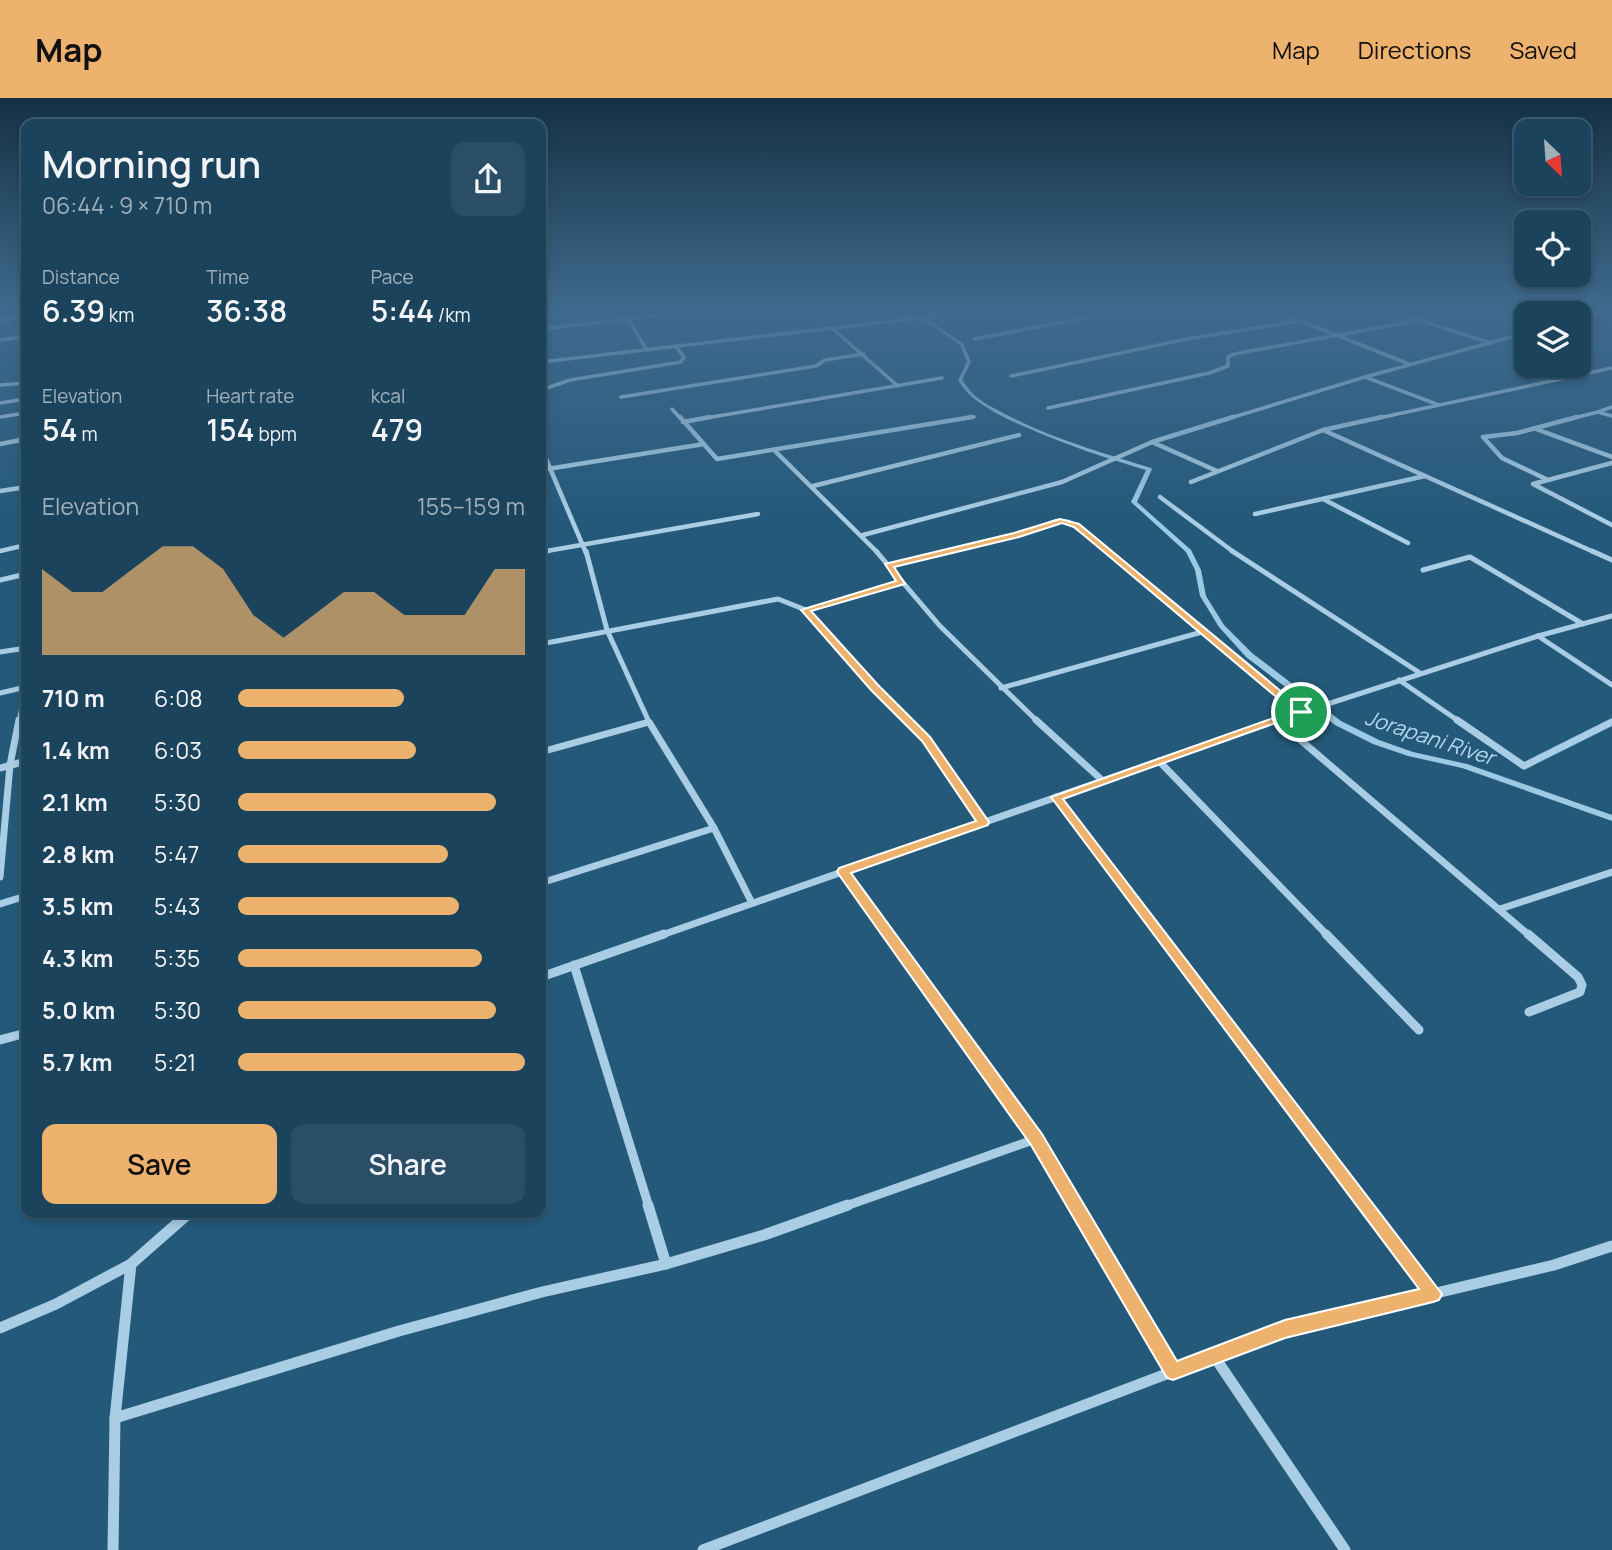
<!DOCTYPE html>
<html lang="en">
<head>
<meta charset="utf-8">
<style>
  body { margin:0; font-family:Manrope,sans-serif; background:#294e65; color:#f1f3f6; height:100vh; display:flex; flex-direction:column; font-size:26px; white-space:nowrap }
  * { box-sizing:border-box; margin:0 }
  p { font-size:23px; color:#a0b0bb }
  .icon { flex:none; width:38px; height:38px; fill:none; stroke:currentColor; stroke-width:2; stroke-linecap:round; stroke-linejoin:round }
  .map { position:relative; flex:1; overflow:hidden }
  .side { position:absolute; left:21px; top:21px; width:525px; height:1099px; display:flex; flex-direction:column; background:#1c435c; border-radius:14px; box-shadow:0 4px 10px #0003,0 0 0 2px #3a5c72 }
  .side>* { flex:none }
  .needle { width:46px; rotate:155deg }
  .tools { position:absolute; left:1514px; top:21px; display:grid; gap:14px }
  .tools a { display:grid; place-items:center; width:77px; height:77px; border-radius:14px; background:#1c435c; box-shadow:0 4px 10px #0003,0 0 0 2px #3a5c72; font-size:35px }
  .pin { position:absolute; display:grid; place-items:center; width:60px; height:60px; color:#fff; margin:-30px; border:4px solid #fff; border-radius:50%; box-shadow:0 2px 7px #0007 }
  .round { display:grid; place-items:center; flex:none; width:74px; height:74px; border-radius:14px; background:#294e65 }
  .summary { display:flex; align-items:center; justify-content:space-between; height:119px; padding:0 21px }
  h1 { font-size:38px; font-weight:600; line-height:52px }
  .metrics { display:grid; grid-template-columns:repeat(3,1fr); gap:10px; height:119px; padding:7px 21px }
  .metrics div { display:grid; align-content:center }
  .metrics b { font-size:30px; font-weight:600 }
  .metrics small { font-size:19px; font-weight:400 }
  .metrics p { font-size:19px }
  .chart { height:196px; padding:14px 21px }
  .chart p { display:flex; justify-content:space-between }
  .chart svg { width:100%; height:126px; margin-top:7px; fill:#edb26d; opacity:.7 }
  .button { display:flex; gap:14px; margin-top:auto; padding:14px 21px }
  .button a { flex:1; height:80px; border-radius:14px; background:#edb26d; color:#111; font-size:28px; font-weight:600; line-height:80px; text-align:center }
  .button a+a { background:#294e65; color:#f1f3f6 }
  ul { padding:0 21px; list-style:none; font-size:23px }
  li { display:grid; grid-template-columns:112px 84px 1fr; align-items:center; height:52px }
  li i { height:18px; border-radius:9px; background:#edb26d }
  header { display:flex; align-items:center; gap:42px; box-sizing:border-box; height:98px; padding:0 35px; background:#edb26d; color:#111 }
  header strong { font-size:33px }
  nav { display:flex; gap:38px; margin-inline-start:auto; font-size:24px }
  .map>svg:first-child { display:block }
</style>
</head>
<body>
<header>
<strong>Map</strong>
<nav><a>Map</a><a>Directions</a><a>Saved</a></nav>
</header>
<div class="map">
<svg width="1612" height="1452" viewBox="0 0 1612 1452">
  <rect width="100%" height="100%" fill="#25597a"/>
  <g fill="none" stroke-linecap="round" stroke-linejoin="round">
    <g fill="#9ccae4" fill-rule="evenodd">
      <polygon points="749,215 787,219 828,215 787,221"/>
      <path d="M 913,215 L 917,215 L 963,245 L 971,264 L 962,282 C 965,286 969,291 972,295 C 982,305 996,311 1009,318 C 1053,341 1103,355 1151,370 L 1152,371 L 1137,404 L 1191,452 L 1201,472 L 1206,498 L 1224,527 L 1252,555 L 1341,623 L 1379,642 L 1413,654 L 1467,666 L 1612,717 L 1612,723 L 1462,670 L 1408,658 L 1373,646 L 1335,627 L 1246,559 L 1219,529 L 1200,498 L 1195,472 L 1186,454 L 1131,404 L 1146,372 C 1106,360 1066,347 1028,330 C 1008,322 988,312 972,299 C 966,294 962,288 958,282 L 967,264 L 960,247 Z"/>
    </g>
    <g stroke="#a8cde4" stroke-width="3.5">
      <polyline points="624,215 647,252"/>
      <polyline points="1281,215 1409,266"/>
      <polyline points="1397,215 1491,245"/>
      <polyline points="1578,220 1598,215"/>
      <polyline points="0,222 26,219"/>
      <polyline points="541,231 679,215"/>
      <polyline points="834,232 898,288"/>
      <polyline points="974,241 1111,215"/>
      <polyline points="0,242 26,239"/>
      <polyline points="541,264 962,215"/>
      <polyline points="1011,278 1187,241 1299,223"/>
      <polyline points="1365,279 1439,307"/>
      <polyline points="0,287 26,285"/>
      <polyline points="541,292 570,282 681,264 684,259 677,250"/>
      <polyline points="621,299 816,268 825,262 864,256"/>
      <polyline points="0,305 26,301"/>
      <polyline points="1612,309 1598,314 1612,318"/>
      <polyline points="1048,310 1209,275 1228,268 1228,259 1234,256 1421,222"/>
      <polyline points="672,311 681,321"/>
      <polyline points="0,319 26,315"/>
      <polyline points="700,321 942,280"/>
      <polyline points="961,321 974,319"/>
      <polyline points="1227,321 1365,279 1526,235"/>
      <polyline points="1374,321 1612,270"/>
      <polyline points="1570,321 1598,314"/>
    </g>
    <g stroke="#a8cde4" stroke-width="4.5">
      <polyline points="680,319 717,361 972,319"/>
      <polyline points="683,324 710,319"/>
      <polyline points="1536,331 1612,359"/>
      <polyline points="1323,332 1596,455"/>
      <polyline points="1152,344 1217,373"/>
      <polyline points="0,346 26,341"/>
      <polyline points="541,349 586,455"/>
      <polyline points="774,352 878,455"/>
      <polyline points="1612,365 1533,386 1612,427"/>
      <polyline points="541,372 704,346"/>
      <polyline points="1546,381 1502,360 1483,339 1517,335 1577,319"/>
      <polyline points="1191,384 1323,332 1382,319"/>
      <polyline points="813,388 1019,337"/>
      <polyline points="0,393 26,389"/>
      <polyline points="1160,399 1235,455"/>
      <polyline points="1323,401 1408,445"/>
      <polyline points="1255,416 1425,378"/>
      <polyline points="863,437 1062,384 1152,344 1233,319"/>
      <polyline points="0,453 26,447"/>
      <polyline points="541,454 758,416"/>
      <polyline points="943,455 1016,437 1056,423 1069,424 1110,455"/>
    </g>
    <g stroke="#a8cde4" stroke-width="5">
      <polyline points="586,453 607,532 649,624"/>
      <polyline points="876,453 940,528 1038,624"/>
      <polyline points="1107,453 1202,534"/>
      <polyline points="1232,453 1420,575"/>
      <polyline points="1592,453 1612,462"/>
      <polyline points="541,454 548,453"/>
      <polyline points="888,468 951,453"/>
      <polyline points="1423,472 1470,459 1583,526"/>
      <polyline points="0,482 26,476"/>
      <polyline points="806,512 909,624"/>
      <polyline points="1538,538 1612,587"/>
      <polyline points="541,546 778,501 806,512 902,484"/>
      <polyline points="0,554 26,550"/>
      <polyline points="1399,582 1460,624"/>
      <polyline points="1001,590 1202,534 1301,614"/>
      <polyline points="0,595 26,589"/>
      <polyline points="19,624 26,588"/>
      <polyline points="1272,624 1538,538 1612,518"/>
    </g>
    <g stroke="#a8cde4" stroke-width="7">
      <polyline points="907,622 926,641 984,724"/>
      <polyline points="1036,622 1103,683"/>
      <polyline points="1277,622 1530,838"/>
      <polyline points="1457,622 1524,668 1612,624"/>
      <polyline points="541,654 649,624 714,730 752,805"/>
      <polyline points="1159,663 1328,838"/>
      <polyline points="0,670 26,663"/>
      <polyline points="1056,699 1161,838"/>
      <polyline points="843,773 890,838"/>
      <polyline points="0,779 10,667 19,622"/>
      <polyline points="541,785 714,730"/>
      <polyline points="0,806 26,798"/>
      <polyline points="1500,811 1612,774"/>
      <polyline points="659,838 1277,622"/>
    </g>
    <g stroke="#a8cde4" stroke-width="9">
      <polyline points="888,836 1036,1041 1076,1109"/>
      <polyline points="1160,836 1367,1109"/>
      <polyline points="1326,836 1419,932"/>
      <polyline points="1528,836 1578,879 1582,887 1580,894 1529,914"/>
      <polyline points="574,867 649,1109"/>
      <polyline points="541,879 664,836"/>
      <polyline points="0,942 26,935"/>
      <polyline points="843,1109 1036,1041"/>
    </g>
    <g stroke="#a8cde4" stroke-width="11">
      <polyline points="648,1107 666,1166"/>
      <polyline points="1075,1107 1173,1273"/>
      <polyline points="1366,1107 1433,1196"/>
      <polyline points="0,1230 56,1206 131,1166 189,1115"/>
      <polyline points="1214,1258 1345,1452"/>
      <polyline points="115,1320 399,1233 542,1194 666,1166 764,1137 848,1107"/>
      <polyline points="113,1452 115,1320 131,1166"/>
      <polyline points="703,1452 1285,1231 1554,1167 1612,1148"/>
    </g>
  </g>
  <linearGradient id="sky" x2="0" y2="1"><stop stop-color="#143143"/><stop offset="0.51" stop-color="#406a8d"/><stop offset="1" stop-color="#406a8d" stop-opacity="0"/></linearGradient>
  <rect width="1612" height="418" fill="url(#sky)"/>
  <path fill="#edb26d" stroke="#fff" stroke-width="2" fill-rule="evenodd" d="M 1060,421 L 1079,426 L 1306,614 L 1063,701 L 1442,1196 L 1439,1202 L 1433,1204 L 1285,1240 L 1173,1282 L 1167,1280 L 1031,1047 L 837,774 L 839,770 L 976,723 L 922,643 L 871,592 L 801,512 L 896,483 L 885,466 L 1014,435 ZM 1062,425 L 1074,429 L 1110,459 L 1293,613 L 1051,699 L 1419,1191 L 1285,1222 L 1177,1263 L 1042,1036 L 851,775 L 988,727 L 989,724 L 930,639 L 878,587 L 811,513 L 905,486 L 894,469 L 1019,439 Z"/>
  <g text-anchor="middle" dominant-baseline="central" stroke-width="5" stroke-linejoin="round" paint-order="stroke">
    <g font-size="21" font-style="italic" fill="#b3d7ec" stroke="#25597a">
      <text transform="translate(1430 639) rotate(18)">Jorapani River</text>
    </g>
  </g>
</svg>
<div class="tools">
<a><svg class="needle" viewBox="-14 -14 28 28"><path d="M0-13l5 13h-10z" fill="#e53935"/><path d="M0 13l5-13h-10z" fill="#a0b0bb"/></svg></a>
<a><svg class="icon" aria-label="locate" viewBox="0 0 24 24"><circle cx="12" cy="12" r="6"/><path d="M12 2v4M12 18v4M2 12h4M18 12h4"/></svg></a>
<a><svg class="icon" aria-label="layers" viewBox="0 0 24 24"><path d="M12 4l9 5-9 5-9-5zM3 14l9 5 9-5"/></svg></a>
</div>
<div class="pin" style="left:1301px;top:614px;background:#1e9e55"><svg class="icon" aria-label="arrive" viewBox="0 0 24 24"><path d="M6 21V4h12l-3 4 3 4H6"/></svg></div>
<section class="side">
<div class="summary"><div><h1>Morning run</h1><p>06:44 · 9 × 710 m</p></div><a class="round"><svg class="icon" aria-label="share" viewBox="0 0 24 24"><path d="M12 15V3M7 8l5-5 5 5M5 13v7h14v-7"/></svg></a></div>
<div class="metrics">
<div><p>Distance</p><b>6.39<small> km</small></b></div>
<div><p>Time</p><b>36:38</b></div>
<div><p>Pace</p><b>5:44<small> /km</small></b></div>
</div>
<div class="metrics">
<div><p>Elevation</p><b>54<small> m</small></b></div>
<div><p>Heart rate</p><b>154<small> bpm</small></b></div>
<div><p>kcal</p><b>479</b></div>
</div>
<div class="chart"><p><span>Elevation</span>155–159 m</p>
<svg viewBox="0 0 160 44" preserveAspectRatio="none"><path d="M0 44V14L10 22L20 22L30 14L40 6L50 6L60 14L70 30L80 38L90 30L100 22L110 22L120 30L130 30L140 30L150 14L160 14V44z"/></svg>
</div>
<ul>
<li><b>710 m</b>6:08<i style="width:58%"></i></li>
<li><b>1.4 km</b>6:03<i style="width:62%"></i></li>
<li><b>2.1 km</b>5:30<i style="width:90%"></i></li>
<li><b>2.8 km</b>5:47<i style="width:73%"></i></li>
<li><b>3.5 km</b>5:43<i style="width:77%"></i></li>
<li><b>4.3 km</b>5:35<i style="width:85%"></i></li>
<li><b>5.0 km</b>5:30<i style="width:90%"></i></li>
<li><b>5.7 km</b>5:21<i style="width:100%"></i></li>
</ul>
<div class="button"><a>Save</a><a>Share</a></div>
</section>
</div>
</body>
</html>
